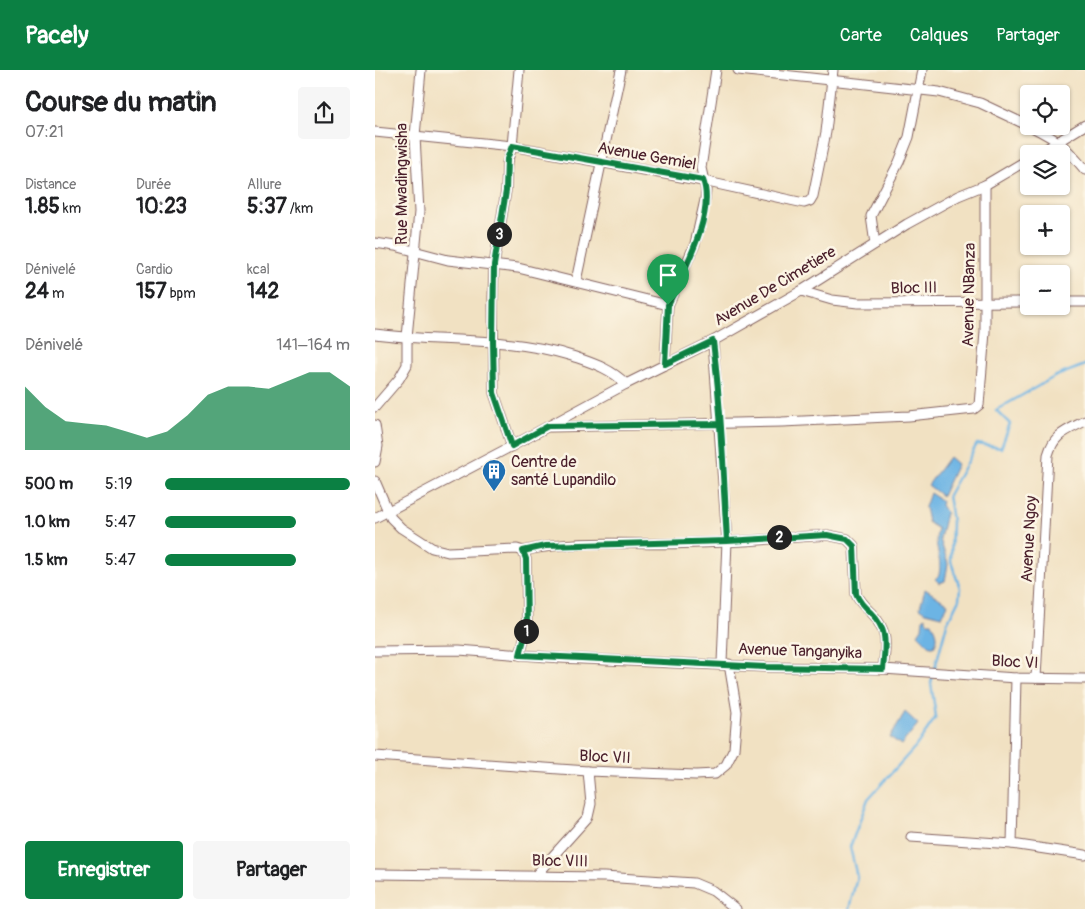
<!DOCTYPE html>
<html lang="fr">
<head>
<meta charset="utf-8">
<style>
  body { margin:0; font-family:Pangolin,sans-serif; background:#f6f6f6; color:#202124; height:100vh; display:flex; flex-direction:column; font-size:19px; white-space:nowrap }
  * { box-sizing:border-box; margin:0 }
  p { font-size:16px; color:#757577 }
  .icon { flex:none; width:28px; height:28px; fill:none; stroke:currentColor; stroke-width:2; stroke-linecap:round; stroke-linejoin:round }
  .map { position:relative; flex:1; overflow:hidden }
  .side { display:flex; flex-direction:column; background:#fff; width:375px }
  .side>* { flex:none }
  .controls { position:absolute; left:645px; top:15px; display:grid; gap:10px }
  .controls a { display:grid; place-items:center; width:50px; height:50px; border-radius:5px; background:#fff; box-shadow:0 1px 4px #0004; font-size:25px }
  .pin { position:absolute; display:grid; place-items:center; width:42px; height:42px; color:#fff; margin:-51px -21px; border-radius:50% 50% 50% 0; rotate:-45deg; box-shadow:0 0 5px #0007 }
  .pin .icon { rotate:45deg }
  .km { position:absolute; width:25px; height:25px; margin:-12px; border-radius:50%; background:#222; color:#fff; font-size:14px; line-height:25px; text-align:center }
  .round { display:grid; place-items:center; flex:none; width:52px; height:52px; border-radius:5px; background:#f6f6f6 }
  .overview { display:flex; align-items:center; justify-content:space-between; height:85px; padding:0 25px }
  h1 { font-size:28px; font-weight:800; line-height:38px }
  .metrics { display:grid; grid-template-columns:repeat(3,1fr); gap:8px; height:85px; padding:5px 25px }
  .metrics div { display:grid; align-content:center }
  .metrics b { font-size:21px; font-weight:800 }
  .metrics small { font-size:14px; font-weight:400 }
  .metrics p { font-size:14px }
  .chart { height:140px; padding:10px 25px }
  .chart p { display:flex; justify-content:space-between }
  .chart svg { width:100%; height:90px; margin-top:5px; fill:#0b8043; opacity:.7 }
  .primary-button { display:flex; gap:10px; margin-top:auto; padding:10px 25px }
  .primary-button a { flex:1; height:58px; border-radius:5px; background:#0b8043; color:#fff; font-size:20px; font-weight:800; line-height:58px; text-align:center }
  .primary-button a+a { background:#f6f6f6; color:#202124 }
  ul { padding:0 25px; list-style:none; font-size:16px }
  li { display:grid; grid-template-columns:80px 60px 1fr; align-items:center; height:38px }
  li i { height:12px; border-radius:6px; background:#0b8043 }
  header { display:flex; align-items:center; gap:30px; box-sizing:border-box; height:70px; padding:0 25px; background:#0b8043; color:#fff }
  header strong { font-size:24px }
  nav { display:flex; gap:28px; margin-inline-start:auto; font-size:18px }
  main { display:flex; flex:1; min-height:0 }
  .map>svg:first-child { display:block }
</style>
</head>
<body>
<header>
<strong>Pacely</strong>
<nav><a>Carte</a><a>Calques</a><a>Partager</a></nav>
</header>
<main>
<section class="side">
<div class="overview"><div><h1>Course du matin</h1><p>07:21</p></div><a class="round"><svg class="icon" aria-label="share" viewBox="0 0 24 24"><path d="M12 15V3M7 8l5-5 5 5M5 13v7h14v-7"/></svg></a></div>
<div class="metrics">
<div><p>Distance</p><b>1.85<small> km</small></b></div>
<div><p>Durée</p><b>10:23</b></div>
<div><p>Allure</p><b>5:37<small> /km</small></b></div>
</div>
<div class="metrics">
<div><p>Dénivelé</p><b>24<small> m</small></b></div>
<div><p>Cardio</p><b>157<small> bpm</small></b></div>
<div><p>kcal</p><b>142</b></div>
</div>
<div class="chart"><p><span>Dénivelé</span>141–164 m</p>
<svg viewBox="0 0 160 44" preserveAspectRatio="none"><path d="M0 44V13L10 23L20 30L30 31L40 32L50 35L60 38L70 35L80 27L90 17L100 13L110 13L120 14L130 10L140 6L150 6L160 13V44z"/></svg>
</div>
<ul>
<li><b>500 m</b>5:19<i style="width:100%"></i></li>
<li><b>1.0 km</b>5:47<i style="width:71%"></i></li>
<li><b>1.5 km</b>5:47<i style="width:71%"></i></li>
</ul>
<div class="primary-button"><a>Enregistrer</a><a>Partager</a></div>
</section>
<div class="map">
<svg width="710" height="839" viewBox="0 0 710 839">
  <rect width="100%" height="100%" fill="#fcf5e5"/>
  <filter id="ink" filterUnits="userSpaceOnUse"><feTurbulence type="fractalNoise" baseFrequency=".02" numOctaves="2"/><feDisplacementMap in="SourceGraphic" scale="10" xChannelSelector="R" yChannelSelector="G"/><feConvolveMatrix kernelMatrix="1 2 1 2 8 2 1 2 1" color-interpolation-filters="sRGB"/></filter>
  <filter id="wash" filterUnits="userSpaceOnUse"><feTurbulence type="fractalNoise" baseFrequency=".0096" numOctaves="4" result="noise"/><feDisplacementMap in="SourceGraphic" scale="20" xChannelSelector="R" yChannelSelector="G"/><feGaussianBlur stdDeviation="1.12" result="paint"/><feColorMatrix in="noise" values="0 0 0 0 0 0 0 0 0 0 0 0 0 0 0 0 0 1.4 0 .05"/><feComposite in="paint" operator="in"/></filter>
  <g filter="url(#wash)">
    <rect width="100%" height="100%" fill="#f1e1c2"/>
    <g fill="#6cb4e4" stroke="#5b6a88">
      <polygon points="574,387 582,394 567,426 553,415"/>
      <path d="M 555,423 L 567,431 L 566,435 L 571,443 L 565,469 L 573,494 L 570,511 L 564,513 L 560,509 L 564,505 C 568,488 557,476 563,459 L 553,452 L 550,437 Z"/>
      <polygon points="550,519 573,534 567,546 551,542 545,538"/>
      <path d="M 550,547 L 552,552 L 557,552 C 561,561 565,567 559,576 L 555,576 L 543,564 L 547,558 L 548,549 Z"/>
      <polygon points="530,642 543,654 526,675 515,667"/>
    </g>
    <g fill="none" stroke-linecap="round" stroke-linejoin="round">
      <polyline stroke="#6cb4e4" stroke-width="2.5" points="474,839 482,807 475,777 493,729 541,676 561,647 556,613 572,553 584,529 585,518 576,492 577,451 573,425 602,374 626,378 635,354 621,340 681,306 710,295"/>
    </g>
  </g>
  <g filter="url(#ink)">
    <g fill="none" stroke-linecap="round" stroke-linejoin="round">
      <g stroke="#846360" stroke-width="11">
        <g id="minor">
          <polyline points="363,0 564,22 605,33 654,56"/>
          <path d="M 655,56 C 685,71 689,75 710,100"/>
          <polyline points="0,62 137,76 328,111 429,133 435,131 438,126 451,62 458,0"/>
          <polyline points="663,84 710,55"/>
          <polyline points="0,173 20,176 73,190 143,198 293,235"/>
          <polyline points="500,174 496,146 524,92 534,67 547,0"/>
          <polyline points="201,211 246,0"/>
          <polyline points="426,221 457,230 483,233 654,232"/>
          <polyline points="686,232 710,232"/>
          <path d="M 0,264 C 66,273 132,266 197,286 C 217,293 235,298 251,314"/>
          <polyline points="338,271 352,471 347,593"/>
          <polyline points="290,294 293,235 320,174 330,130 331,120 326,98 341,0"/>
          <polyline points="0,337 24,309 32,295 32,267 44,142 40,66 46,0"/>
          <polyline points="0,355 3,376 0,392"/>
          <polyline points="175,357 407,352 534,346 599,339 604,335 610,262 610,115"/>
          <polyline points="137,376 119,323 118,228 119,195 131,121 132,93 137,76 144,0"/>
          <polyline points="0,411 16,448 26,458 57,478 73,482 142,479 148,481 151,489 152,557 145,585"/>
          <polyline points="0,448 137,376 251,314 338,271 426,221 532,154 583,126 610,115 654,89"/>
          <path d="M 148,481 C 205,468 265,476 323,473 C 366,472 409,468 452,465 L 472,469 L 479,476 L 481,524 C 484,532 490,537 496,543 C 514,561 511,575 508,599"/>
          <polyline points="0,581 84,580 186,588 390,597 508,599 641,608 710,609"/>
          <path d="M 661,608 L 673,385 C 679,364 691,361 710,351"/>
          <polyline points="0,686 213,701 321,705 340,704 351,695 359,679 362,642 354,594"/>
          <polyline points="536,767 637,774 710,785"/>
          <polyline points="637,774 641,608"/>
          <polyline points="0,804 229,807 319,813 338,821 361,839"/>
          <polyline points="160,806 213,747 216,734 213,701"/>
        </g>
      </g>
      <use href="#minor" stroke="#fff" stroke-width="9"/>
    </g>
  </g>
  <g fill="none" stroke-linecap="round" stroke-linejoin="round" filter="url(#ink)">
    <g stroke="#fff" stroke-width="10">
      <path id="route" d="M 293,235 L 290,294 L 338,271 C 346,337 349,404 352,471 L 170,476 L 148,481 L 151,489 L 152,557 L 145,585 L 390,597 L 508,599 C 510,575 514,561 496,543 C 489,537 484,532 481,524 L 479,476 L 472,469 L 452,465 L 352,471 L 345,354 L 173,356 L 137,376 L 119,323 L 118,271 L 119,195 L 131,121 L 132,89 L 137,76 L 328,110 C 341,145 307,203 293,235"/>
    </g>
    <use href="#route" stroke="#0b8043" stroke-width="6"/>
  </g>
  <defs>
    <g id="building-pin" transform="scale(1.25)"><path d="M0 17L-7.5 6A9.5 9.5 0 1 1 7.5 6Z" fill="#1f6fb2" stroke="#fcf5e5"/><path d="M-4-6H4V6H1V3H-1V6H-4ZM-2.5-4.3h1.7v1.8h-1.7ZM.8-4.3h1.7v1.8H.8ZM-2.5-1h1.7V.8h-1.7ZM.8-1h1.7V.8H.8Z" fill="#fff"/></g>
  </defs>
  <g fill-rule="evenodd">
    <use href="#building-pin" x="119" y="401"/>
  </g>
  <g text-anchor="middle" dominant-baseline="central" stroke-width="5" stroke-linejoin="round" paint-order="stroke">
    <g font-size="16" fill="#4a1f2b" stroke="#fcf5e5">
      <text transform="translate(272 86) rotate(10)">Avenue Gemiel</text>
      <text transform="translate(27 114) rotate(-90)">Rue Mwadingwisha</text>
      <text transform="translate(400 216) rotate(-31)">Avenue De Cimetiere</text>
      <text transform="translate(539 218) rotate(-1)">Bloc III</text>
      <text transform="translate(594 225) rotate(-89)">Avenue NBanza</text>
      <text transform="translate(654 469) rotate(-87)">Avenue Ngoy</text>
      <text transform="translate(425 581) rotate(2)">Avenue Tanganyika</text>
      <text transform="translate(640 592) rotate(3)">Bloc VI</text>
      <text transform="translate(230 687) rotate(3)">Bloc VII</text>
      <text transform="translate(185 791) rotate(1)">Bloc VIII</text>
    </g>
    <g font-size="16" fill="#4a1f2b" stroke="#fcf5e5" text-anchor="start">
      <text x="136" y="392">Centre de<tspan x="136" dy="18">santé Lupandilo</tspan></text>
    </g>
  </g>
</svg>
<div class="controls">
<a><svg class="icon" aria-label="locate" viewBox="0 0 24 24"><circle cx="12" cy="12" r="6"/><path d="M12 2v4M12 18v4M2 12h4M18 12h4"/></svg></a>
<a><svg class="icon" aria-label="layers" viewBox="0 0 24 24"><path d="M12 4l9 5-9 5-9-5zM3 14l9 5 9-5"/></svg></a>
<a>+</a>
<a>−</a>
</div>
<div class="pin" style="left:293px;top:235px;background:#1e9e55"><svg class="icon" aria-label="arrive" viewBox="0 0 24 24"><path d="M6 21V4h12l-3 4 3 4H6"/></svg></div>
<b class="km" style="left:151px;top:561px">1</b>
<b class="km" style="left:404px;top:467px">2</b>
<b class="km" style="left:124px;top:164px">3</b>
</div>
</main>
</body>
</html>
